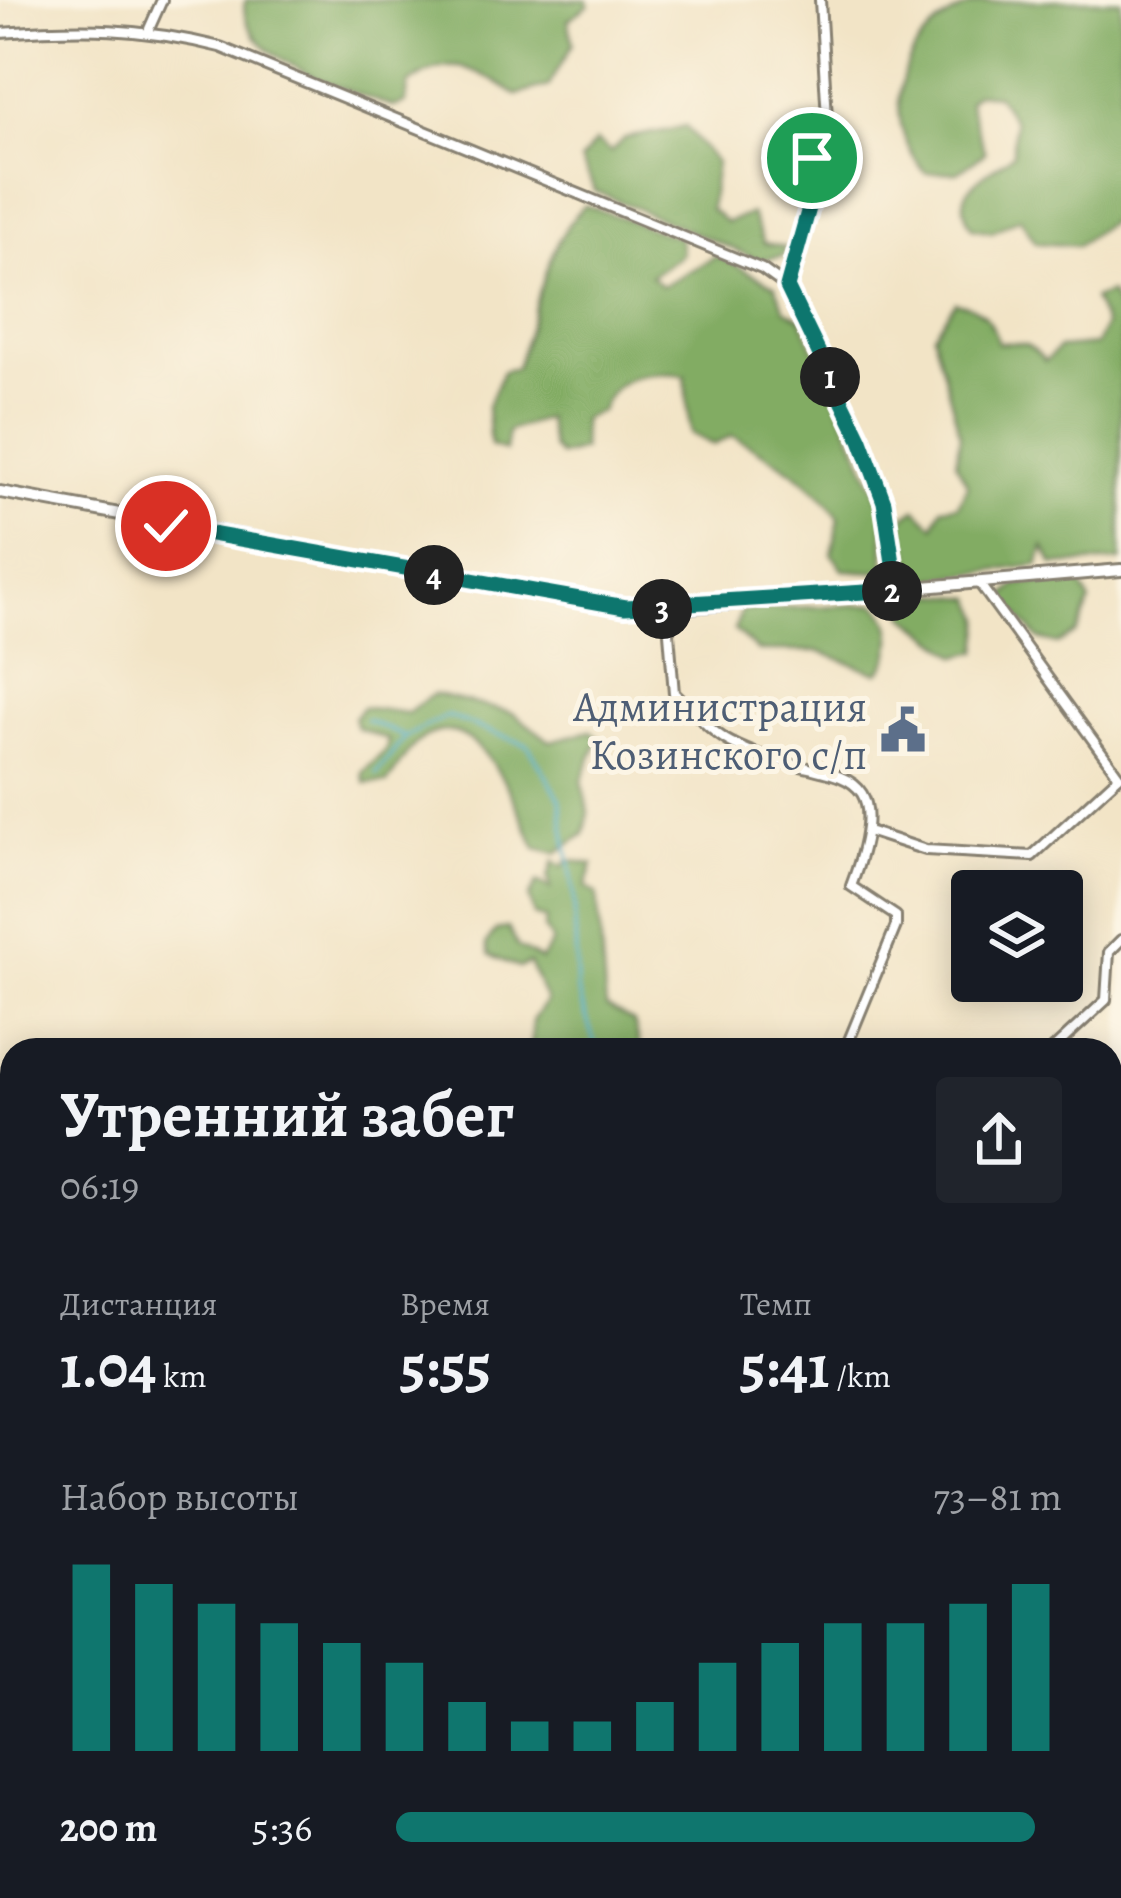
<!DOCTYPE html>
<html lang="ru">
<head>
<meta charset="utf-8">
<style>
  body { margin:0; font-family:Alegreya,serif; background:#20242c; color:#f1f3f6; height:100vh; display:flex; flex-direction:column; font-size:45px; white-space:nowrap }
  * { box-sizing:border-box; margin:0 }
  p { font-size:39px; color:#9ea1a6 }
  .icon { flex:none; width:66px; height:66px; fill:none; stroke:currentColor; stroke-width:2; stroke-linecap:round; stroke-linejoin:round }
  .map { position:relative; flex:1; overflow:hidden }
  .drawer { position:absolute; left:0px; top:1038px; width:1122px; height:861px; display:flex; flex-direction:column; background:#171b24; border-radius:36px 36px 0 0; box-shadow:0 6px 30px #0003 }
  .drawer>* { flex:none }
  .tools { position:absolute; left:951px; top:870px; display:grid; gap:24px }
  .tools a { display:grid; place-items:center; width:132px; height:132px; border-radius:12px; background:#171b24; box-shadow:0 6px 30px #0003; font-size:60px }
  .pin { position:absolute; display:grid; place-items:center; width:102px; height:102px; color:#fff; margin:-51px; border:6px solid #fff; border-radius:50%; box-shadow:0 3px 12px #0007 }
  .km { position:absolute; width:60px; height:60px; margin:-30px; border-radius:50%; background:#222; color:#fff; font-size:33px; line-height:60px; text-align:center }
  .round { display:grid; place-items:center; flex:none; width:126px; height:126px; border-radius:12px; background:#20242c }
  .summary { display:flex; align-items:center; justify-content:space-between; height:204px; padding:0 60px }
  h1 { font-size:66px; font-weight:600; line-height:90px }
  .stats { display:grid; grid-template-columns:repeat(3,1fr); gap:18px; height:204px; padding:12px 60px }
  .stats div { display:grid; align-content:center }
  .stats b { font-size:60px; font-weight:600 }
  .stats small { font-size:33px; font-weight:400 }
  .stats p { font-size:33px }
  .chart { height:336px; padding:24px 60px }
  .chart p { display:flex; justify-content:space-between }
  .chart svg { width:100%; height:216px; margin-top:12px; stroke:#0f766e; stroke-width:6 }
  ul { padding:0 60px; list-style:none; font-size:39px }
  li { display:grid; grid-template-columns:192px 144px 1fr; align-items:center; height:90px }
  li i { height:30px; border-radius:15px; background:#0f766e }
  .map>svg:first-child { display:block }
</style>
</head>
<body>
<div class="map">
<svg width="1121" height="1898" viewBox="0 0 1121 1898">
  <rect width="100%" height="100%" fill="#fcf5e5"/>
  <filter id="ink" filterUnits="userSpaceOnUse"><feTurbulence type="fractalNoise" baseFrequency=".00833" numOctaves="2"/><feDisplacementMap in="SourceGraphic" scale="24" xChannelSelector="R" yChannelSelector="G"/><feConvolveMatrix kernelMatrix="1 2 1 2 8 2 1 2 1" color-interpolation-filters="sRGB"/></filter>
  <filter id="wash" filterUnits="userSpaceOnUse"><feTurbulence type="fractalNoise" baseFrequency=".004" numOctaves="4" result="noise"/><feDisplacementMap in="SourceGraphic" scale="48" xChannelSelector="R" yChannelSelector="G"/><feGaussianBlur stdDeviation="2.7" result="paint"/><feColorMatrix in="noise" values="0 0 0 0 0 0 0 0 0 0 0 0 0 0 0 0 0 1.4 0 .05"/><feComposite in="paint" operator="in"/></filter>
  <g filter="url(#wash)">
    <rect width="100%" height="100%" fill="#f2e4c6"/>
    <g fill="#82ac63" stroke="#4f6440" stroke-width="3">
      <path d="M 245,0 L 588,0 L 589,5 L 568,20 L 573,43 L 549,86 L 516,95 C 477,69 450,52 408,85 L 406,103 L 393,107 C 351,91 233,57 245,0 Z"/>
      <path d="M 1121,0 L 1121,213 L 1077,246 L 1036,243 L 1020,218 L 992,232 L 972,228 C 946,187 988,176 1013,153 L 1014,122 L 997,95 L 976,93 L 968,101 L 985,153 L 958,172 L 926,173 C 872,114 904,23 980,3 C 1022,0 1078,0 1121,0 Z"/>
      <polygon points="686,127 716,163 710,209 726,222 751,214 764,243 785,247 784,256 759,260 595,191 581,160 596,141 611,152 625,138"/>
      <path d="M 585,205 L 680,238 L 682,254 L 651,276 L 662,286 L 717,256 L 775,285 L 785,309 L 801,318 L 883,507 L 885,567 L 876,572 L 843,570 L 832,554 L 839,518 C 816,481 770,455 732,436 L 713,445 L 690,433 L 685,375 C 650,371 614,373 601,411 L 582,419 L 582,450 L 560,456 L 552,448 L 546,418 L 508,431 L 505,451 L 490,446 L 487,407 L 503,371 L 516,368 C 535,319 545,240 585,205 Z"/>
      <path d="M 1110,293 L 1121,317 L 1121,561 L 1054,565 L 1044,547 L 1039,565 L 930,579 L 914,570 L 900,520 L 916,509 L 934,526 L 942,507 L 958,505 L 968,485 L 956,463 L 960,434 L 933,334 L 955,302 C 980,305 992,319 998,343 C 1022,342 1028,341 1045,361 L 1059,348 L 1096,345 L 1105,325 L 1093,299 Z"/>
      <polygon points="1058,581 1080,583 1090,602 1077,633 1058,644 1038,639 1004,597 1018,584"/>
      <polygon points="921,593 974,598 983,618 979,651 958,656 906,616 904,606"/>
      <path d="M 876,604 C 897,619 897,656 878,673 L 817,651 L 758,651 L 734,630 L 742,610 Z"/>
      <path d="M 433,694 L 513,713 L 550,741 L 591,731 L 599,739 L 582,780 L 589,812 L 584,834 L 557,853 L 536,848 C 519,811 478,701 422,739 C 408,748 397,770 387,783 L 365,783 L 362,773 L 386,750 L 388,740 L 357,728 L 354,718 L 362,707 L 408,713 Z"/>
      <polygon points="568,860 593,864 586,887 597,894 606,1007 634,1022 641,1050 524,1050 532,1043 532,1021 546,1001 529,963 519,968 489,955 486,944 496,930 508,928 518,947 541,960 552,942 544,928 546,919 534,915 529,898 537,882 551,889 548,877 554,861 562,867"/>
      <polygon points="1121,1636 1121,1898 1104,1898 1102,1887 1110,1887 1110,1637"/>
      <polygon points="12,1691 12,1887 279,1887 278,1898 0,1898 0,1713 4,1695"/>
      <polygon points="439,1887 587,1887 588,1892 580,1898 443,1898"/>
    </g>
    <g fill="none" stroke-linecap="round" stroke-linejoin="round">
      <g stroke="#4badca" stroke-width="3">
        <polyline points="366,720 403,736"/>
        <polyline points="376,774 405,737 447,716 528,745 560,799 574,894 577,989 597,1050"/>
        <polyline points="1110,1667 1121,1665"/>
      </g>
      <g stroke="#4badca" stroke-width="14">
        <polyline points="1110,1383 1121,1374"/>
        <polyline points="0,1844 12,1844"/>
      </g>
    </g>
  </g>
  <g filter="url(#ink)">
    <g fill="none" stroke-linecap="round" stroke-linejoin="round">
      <g stroke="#878071" stroke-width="14">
        <g id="minor">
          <polyline points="149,29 162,0"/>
          <path d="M 0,33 C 82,27 140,27 220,47 L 762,269 L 787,287 L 861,440 L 884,502 L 897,591"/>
          <polyline points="787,286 810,208 812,158 827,118 820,0"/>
          <polyline points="979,583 1119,776"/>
          <path d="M 667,609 L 674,693 C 691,709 710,731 730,742 C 821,790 904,744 851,886 L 896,916 L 896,926 L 845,1050"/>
          <polyline points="871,832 926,850 1032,856 1119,776"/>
          <polyline points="1052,1050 1106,1000 1109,952 1121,940"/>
        </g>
      </g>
      <g stroke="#878071" stroke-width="16">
        <polyline id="tertiary" points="0,492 625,607 667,609 1121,570"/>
      </g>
      <use href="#minor" stroke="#fff" stroke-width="8"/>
      <use href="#tertiary" stroke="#fff" stroke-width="10"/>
    </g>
  </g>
  <g fill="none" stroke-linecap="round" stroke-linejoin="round" filter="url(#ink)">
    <g stroke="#fff" stroke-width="24">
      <polyline id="route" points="166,526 625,607 897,590 884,502 861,440 787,287 809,208 812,158"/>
    </g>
    <use href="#route" stroke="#0f766e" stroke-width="15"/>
  </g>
  <defs>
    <g id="civic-bare" transform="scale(3.6)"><path d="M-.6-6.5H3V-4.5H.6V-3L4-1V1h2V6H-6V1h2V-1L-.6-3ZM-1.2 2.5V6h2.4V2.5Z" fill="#5c6f8a" stroke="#fcf5e5" stroke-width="2.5" paint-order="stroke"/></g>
  </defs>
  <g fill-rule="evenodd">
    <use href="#civic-bare" x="903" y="730"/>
  </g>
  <g text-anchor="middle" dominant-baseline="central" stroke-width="10" stroke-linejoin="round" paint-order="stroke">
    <g font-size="42" fill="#4e5e75" stroke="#fcf5e5" text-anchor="end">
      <text x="867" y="706">Администрация<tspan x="867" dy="48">Козинского с/п</tspan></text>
    </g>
  </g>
</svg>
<div class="tools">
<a><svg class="icon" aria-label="layers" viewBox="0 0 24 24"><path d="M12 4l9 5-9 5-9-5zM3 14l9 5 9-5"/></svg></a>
</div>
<div class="pin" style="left:812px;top:158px;background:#1e9e55"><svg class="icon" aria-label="arrive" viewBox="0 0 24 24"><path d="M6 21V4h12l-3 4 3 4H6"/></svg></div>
<div class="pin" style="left:166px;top:526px;background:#d93025"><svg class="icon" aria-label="check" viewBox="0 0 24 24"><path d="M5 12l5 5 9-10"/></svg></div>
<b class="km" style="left:830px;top:377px">1</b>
<b class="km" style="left:892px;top:591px">2</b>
<b class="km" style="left:662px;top:609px">3</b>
<b class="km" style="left:434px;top:575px">4</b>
<section class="drawer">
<div class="summary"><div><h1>Утренний забег</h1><p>06:19</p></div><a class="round"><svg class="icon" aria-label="share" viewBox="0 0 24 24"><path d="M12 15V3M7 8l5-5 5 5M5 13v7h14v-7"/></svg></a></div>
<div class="stats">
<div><p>Дистанция</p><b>1.04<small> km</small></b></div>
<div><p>Время</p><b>5:55</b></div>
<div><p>Темп</p><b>5:41<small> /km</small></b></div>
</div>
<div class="chart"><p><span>Набор высоты</span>73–81 m</p>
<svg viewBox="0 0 160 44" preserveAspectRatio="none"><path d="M5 44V6M15 44V10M25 44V14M35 44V18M45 44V22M55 44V26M65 44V34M75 44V38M85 44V38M95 44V34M105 44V26M115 44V22M125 44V18M135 44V18M145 44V14M155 44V10"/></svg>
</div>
<ul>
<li><b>200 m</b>5:36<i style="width:96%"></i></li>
</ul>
</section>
</div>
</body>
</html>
